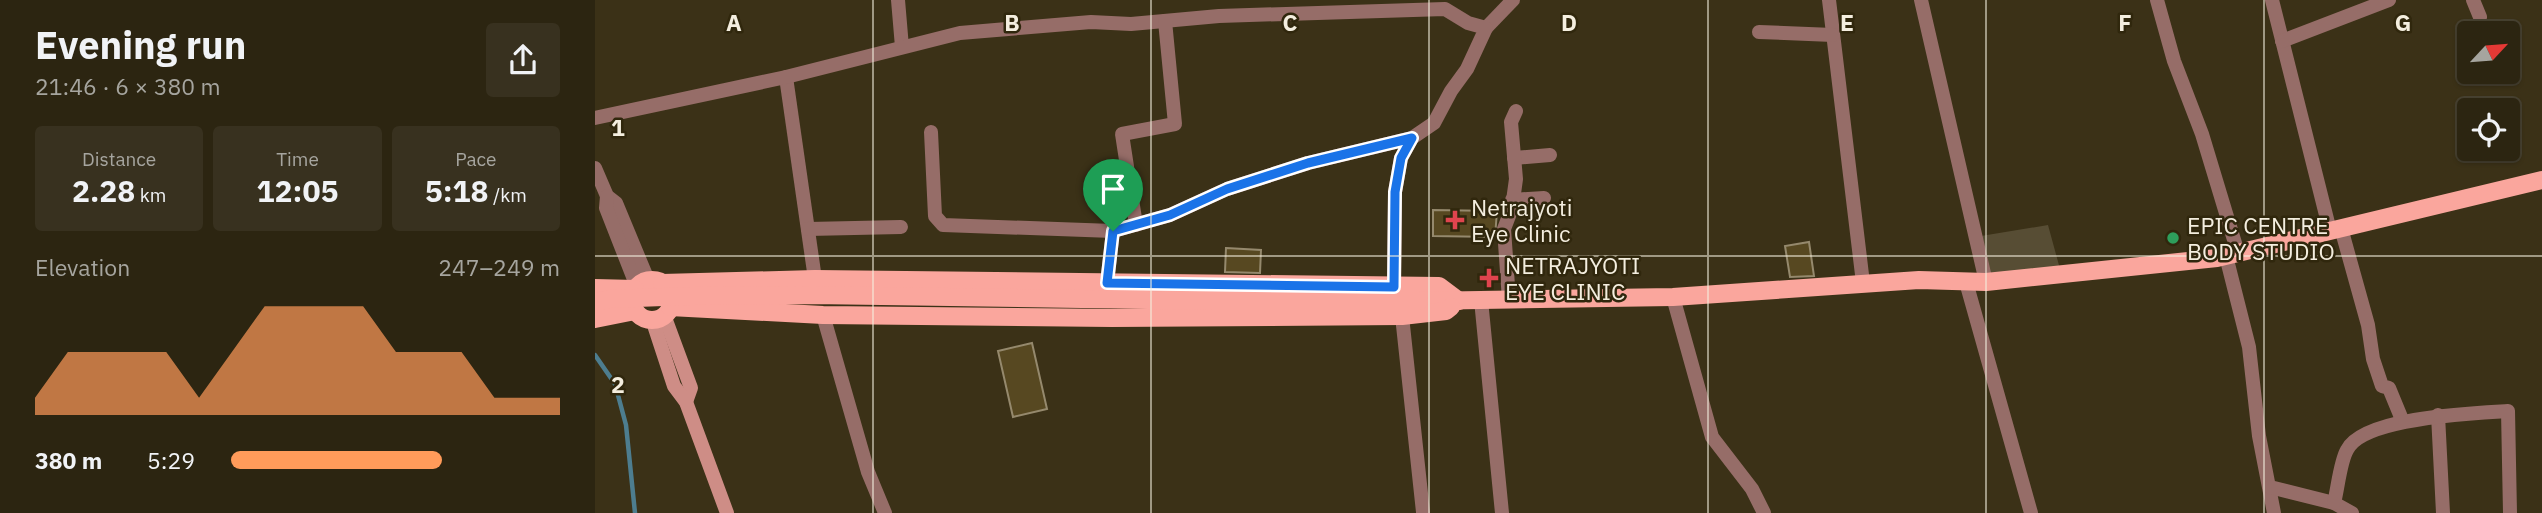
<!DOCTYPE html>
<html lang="en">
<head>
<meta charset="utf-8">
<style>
  body { margin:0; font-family:"IBM Plex Sans",sans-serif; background:#38311f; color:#f1f3f6; height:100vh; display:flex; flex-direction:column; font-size:26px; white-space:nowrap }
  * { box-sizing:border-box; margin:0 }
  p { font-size:23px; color:#a6a59f }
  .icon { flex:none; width:38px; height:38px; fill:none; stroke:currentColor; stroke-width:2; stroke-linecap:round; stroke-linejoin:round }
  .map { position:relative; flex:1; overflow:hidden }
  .panel { display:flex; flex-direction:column; background:#2c2511; width:595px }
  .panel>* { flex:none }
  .needle { width:46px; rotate:64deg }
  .buttons { position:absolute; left:1862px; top:21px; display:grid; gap:14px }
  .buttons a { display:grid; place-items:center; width:63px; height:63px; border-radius:7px; background:#2c2511; box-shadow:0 2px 5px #0004,0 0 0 2px #484231; font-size:35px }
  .pin { position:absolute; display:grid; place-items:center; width:60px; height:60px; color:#fff; margin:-72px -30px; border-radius:50% 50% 50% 0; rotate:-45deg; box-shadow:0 0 7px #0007 }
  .pin .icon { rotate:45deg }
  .round { display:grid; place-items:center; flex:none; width:74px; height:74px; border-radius:7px; background:#38311f }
  .summary { display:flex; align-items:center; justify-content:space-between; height:119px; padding:0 35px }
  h1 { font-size:38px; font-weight:700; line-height:52px }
  .stats { display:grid; grid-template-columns:repeat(3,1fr); gap:10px; height:119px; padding:7px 35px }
  .stats div { display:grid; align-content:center; border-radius:7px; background:#38311f; text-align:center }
  .stats b { font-size:30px; font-weight:700 }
  .stats small { font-size:19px; font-weight:400 }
  .stats p { font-size:19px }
  .chart { height:196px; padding:14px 35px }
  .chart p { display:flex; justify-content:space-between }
  .chart svg { width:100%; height:126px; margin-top:7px; fill:#ff9b5a; opacity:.7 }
  ul { padding:0 35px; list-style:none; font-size:23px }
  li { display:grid; grid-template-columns:112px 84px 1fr; align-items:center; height:52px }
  li i { height:18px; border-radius:9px; background:#ff9b5a }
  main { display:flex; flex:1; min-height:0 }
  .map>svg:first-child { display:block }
</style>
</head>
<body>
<main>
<section class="panel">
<div class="summary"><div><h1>Evening run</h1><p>21:46 · 6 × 380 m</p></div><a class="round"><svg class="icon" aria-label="share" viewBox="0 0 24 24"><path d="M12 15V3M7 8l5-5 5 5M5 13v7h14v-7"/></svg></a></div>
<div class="stats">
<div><p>Distance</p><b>2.28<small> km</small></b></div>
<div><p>Time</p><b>12:05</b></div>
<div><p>Pace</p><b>5:18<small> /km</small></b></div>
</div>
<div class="chart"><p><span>Elevation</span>247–249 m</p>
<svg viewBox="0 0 160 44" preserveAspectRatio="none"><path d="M0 44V38L10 22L20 22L30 22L40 22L50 38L60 22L70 6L80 6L90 6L100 6L110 22L120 22L130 22L140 38L150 38L160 38V44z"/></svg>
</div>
<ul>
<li><b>380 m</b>5:29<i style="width:64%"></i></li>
</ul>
</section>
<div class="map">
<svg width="1947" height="513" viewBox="0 0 1947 513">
  <rect width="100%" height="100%" fill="#3b3117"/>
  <polygon fill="#574d34" points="1453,225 1465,269 1395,278 1386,236"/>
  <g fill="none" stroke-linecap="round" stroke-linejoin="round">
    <polyline stroke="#4d7d8f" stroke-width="4.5" points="0,355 20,384 31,425 40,513"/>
  </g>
  <g fill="#574821" stroke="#95896d" stroke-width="2">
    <polygon points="838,210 902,211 900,237 838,236"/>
    <polygon points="1214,242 1219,276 1195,277 1190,246"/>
    <polygon points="631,248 666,250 665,273 630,272"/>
    <polygon points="437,343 452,409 418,417 403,351"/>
  </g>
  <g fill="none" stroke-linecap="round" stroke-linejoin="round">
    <g stroke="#966d68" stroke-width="14">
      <polyline points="303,0 307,47"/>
      <polyline points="1234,0 1268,283"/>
      <polyline points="1326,0 1391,282"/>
      <polyline points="1562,0 1579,61 1607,134 1643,253"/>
      <polyline points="1677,0 1735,231"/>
      <polyline points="1878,0 1885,17"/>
      <polyline points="891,28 918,0"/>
      <polyline points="1164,32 1238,35"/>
      <polyline points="1687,41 1794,0"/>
      <polyline points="191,77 220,279"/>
      <polyline points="0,118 191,77 365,33 496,22 536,24 624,16 850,9 873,23 891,28 872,69 856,91 839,123 817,138 806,158 800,192 799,287"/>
      <polyline points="336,132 340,216 348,225 518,231 512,283"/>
      <polyline points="919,158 955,155"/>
      <polyline points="917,200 949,198"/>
      <polyline points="541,225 527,134 580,124 570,21"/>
      <polyline points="1746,228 1773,325 1778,359 1787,386 1794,388 1808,422"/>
      <polyline points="213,229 306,227"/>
      <polyline points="518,231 575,215 632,189 713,163 817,138"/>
      <polyline points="1631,256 1654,347 1664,436 1679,513"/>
      <polyline points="1371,282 1436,513"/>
      <polyline points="1078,297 1117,437 1157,489 1169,513"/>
      <polyline points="886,300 907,513"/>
      <polyline points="914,300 909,229 917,208 921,179 916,122 921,111"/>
      <polyline points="228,315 273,472 290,513"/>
      <polyline points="807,316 828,512"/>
      <polyline points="1843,415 1848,513"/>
      <polyline points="1675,487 1739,503 1757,513"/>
      <path d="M 1739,503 C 1743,488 1745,462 1752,450 C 1768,417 1880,413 1913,411 L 1915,513"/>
    </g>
    <g stroke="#966d68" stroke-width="14">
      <polyline points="0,168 12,196 21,203 53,280"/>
      <polyline points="12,196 11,208 42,287"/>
    </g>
    <g stroke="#ce8d86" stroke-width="14">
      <polyline points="69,315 96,388 91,402"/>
      <polyline points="57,319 79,386 91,402 132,513"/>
    </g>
    <g stroke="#faa69d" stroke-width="18">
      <circle cx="57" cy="300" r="20"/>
      <polyline points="67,283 220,279 844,286 864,301"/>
      <polyline points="0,288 40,289"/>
      <polyline points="824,301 1078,297 1324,280 1391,282 1622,258 1947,180"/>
      <polyline points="75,307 228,315 517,318 807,316 851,311 856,307"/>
      <polyline points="0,319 40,311"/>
    </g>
    <polyline stroke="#faa69d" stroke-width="18" points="0,302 15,299 95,296 218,295 618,301 824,301"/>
  </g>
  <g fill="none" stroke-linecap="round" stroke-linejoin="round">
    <g stroke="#fff" stroke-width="14">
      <polygon id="route" points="817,138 806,158 800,192 799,287 512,283 518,231 575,215 632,189 713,163"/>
    </g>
    <use href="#route" stroke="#1a73e8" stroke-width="9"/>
  </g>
  <path fill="none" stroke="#f4eedf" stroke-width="2" stroke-opacity="0.55" d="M 278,0 L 278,513M 556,0 L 556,513M 834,0 L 834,513M 1113,0 L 1113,513M 1391,0 L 1391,513M 1669,0 L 1669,513M 0,256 L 1947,256"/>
  <g fill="#e0444e" stroke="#30270d" stroke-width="2.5">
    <path d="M856.5 209.5h7v7h7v7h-7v7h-7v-7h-7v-7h7z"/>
    <path d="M890.5 267.5h7v7h7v7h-7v7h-7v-7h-7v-7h7z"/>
  </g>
  <circle fill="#2e9e5b" stroke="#30270d" stroke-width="2.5" cx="1578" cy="238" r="7"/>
  <g text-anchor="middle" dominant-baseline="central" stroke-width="5" stroke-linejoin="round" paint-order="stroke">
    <g font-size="23" fill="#f4eedf" stroke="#30270d" text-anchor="start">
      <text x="876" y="207">Netrajyoti<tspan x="876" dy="26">Eye Clinic</tspan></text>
      <text x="1592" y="225">EPIC CENTRE<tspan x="1592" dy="26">BODY STUDIO</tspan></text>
      <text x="910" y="265">NETRAJYOTI<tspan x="910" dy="26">EYE CLINIC</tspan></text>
    </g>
  </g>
  <g font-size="23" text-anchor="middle" font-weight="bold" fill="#f4eedf" stroke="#30270d" stroke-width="5" stroke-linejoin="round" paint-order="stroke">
    <text x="139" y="31">A</text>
    <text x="417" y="31">B</text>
    <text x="695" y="31">C</text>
    <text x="974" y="31">D</text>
    <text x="1252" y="31">E</text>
    <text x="1530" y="31">F</text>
    <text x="1808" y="31">G</text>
    <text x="23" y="136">1</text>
    <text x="23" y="393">2</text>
  </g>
</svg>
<div class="buttons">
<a><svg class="needle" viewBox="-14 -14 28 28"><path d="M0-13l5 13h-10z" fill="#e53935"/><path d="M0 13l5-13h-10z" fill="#a6a59f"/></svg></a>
<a><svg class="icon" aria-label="locate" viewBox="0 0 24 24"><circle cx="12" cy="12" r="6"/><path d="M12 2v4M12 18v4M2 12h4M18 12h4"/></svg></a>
</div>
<div class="pin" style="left:518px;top:231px;background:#1e9e55"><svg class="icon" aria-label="arrive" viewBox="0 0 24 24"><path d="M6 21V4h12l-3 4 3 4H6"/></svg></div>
</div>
</main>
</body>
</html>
